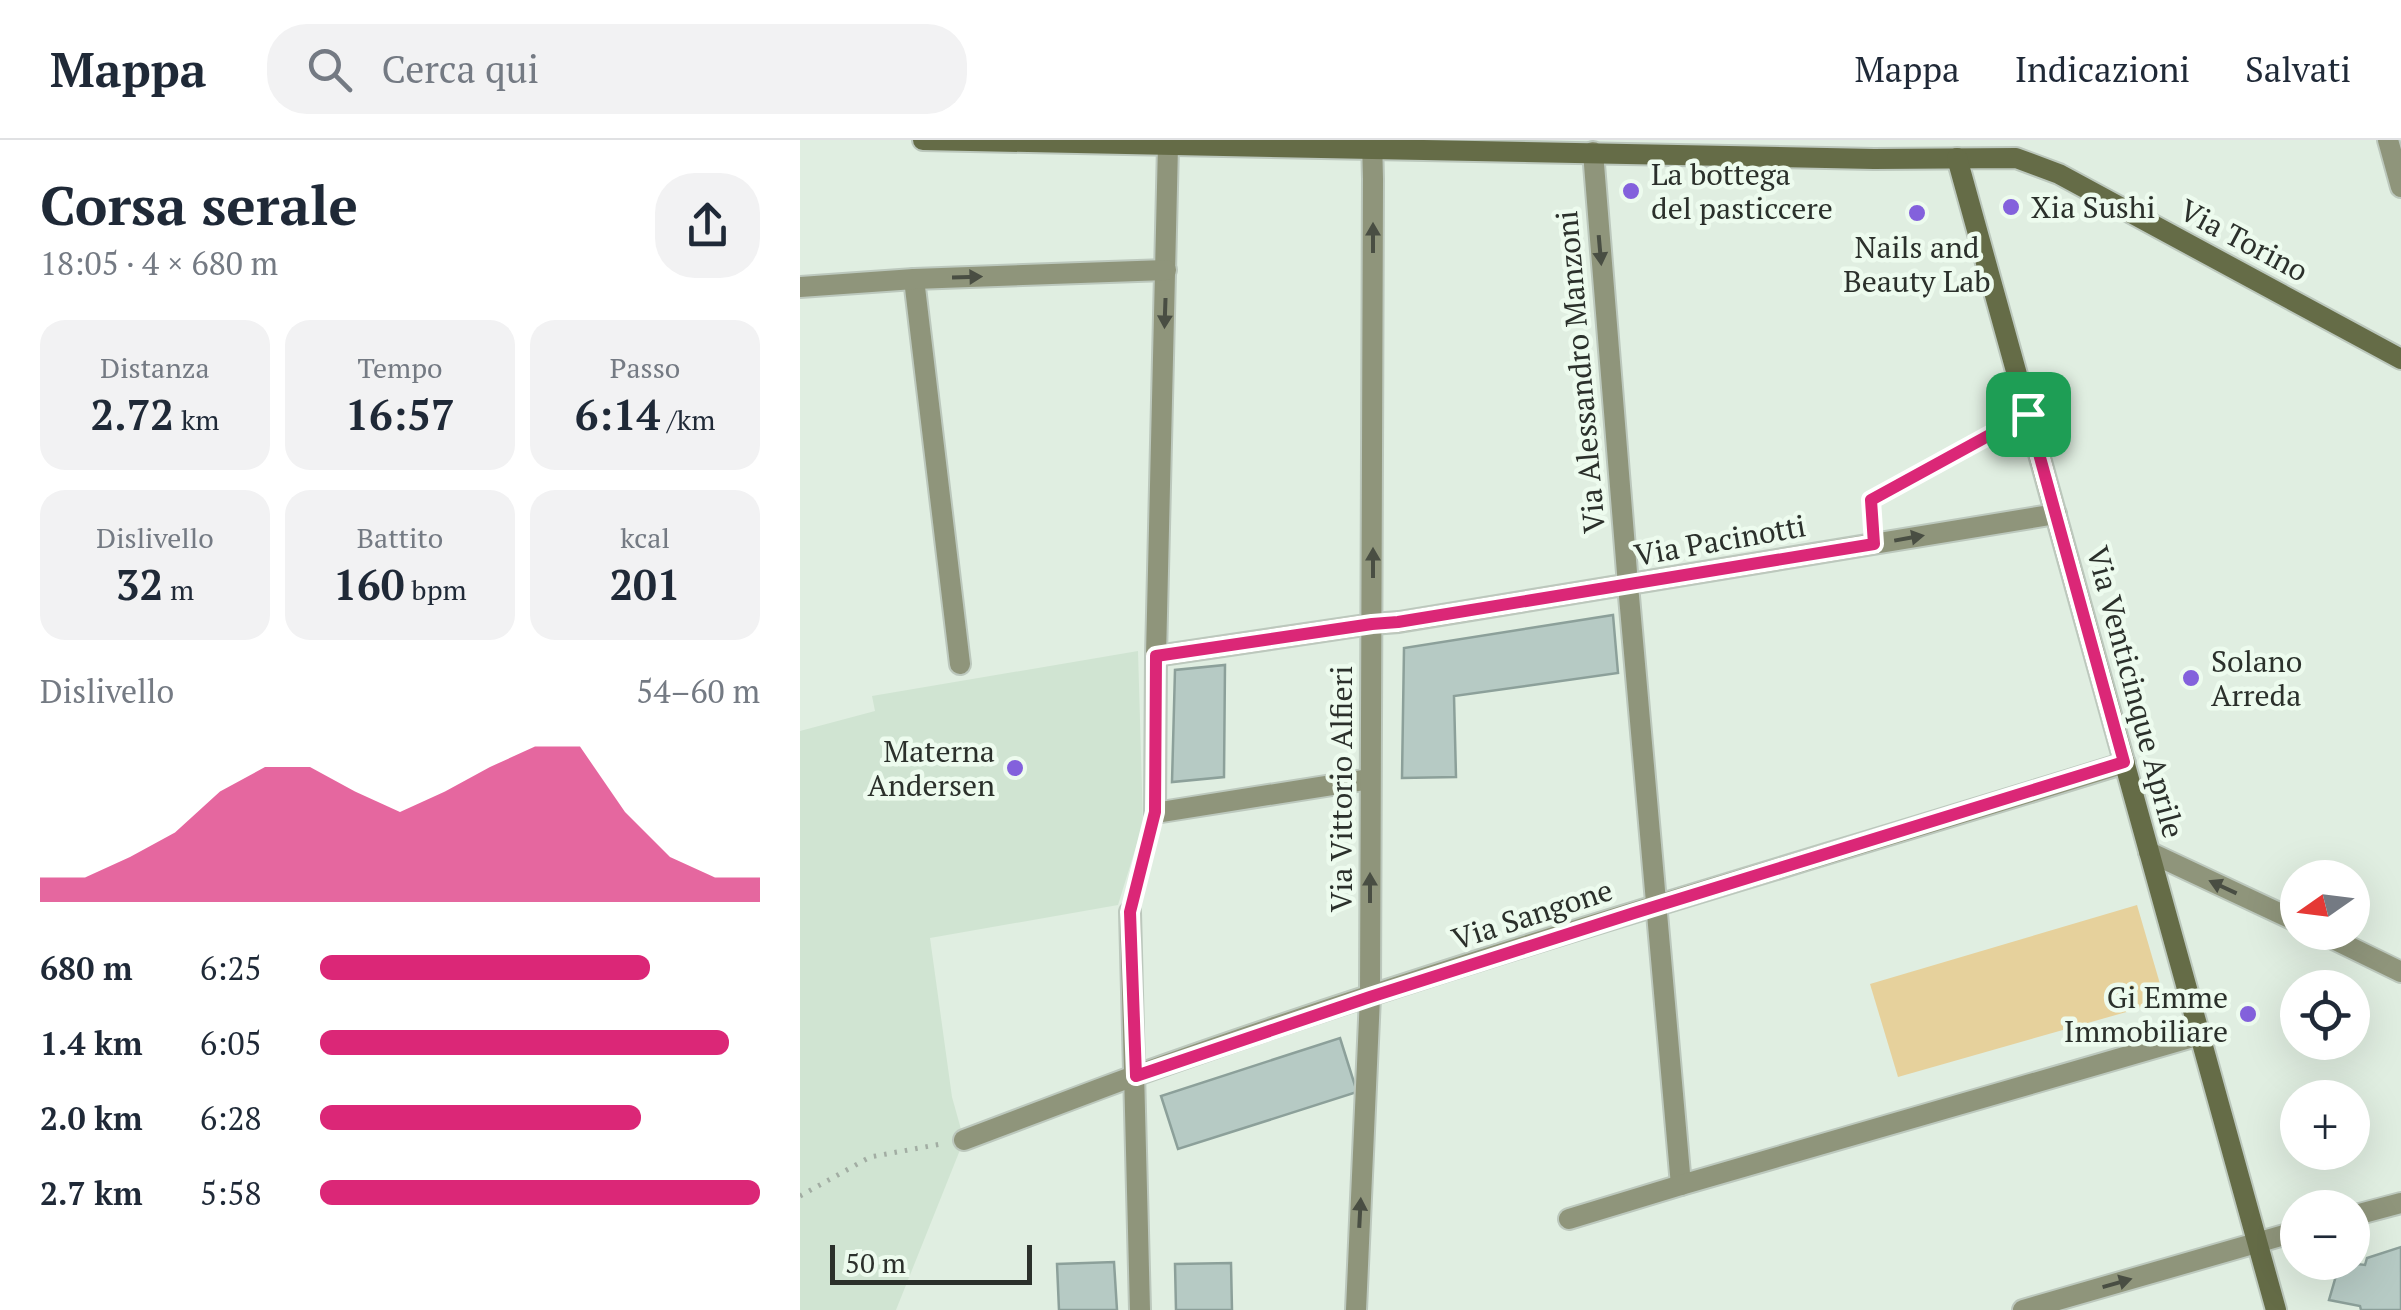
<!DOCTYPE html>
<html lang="it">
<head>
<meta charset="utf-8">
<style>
  body { margin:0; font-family:"PT Serif",serif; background:#f2f2f3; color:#1f2937; height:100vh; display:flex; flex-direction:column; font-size:38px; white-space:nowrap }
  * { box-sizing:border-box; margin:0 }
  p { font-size:32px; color:#747a83 }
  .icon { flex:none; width:55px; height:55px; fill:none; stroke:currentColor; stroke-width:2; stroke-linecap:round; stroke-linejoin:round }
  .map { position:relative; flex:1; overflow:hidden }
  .panel { display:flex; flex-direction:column; background:#fff; width:800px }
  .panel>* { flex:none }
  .needle { width:65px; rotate:256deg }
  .fabs { position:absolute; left:1480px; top:720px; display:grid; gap:20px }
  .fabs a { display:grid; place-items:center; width:90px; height:90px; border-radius:50%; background:#fff; box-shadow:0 10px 40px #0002; font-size:50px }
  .scale { position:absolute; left:30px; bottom:25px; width:202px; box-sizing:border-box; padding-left:10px; border:5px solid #2b302b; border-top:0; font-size:28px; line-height:35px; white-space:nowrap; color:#2b302b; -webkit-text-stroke:8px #edfbee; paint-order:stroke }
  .pin { position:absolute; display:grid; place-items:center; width:85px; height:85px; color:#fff; margin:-42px; border-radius:20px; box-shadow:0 5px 15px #0006 }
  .round { display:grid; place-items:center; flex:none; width:105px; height:105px; border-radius:40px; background:#f2f2f3 }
  .overview { display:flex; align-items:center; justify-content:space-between; height:170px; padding:0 40px }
  h1 { font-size:55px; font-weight:700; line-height:75px }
  .figures { display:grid; grid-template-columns:repeat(3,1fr); gap:15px; height:170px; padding:10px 40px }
  .figures div { display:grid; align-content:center; border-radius:25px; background:#f2f2f3; text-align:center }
  .figures b { font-size:42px; font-weight:700 }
  .figures small { font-size:28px; font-weight:400 }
  .figures p { font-size:28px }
  .chart { height:280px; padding:20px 40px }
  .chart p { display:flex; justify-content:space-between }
  .chart svg { width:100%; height:180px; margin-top:10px; fill:#db2777; opacity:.7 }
  ul { padding:0 40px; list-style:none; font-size:32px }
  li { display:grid; grid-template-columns:160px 120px 1fr; align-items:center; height:75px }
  li i { height:25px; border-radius:12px; background:#db2777 }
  header { display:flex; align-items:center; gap:60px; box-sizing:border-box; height:140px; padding:0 50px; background:#fff; border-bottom:2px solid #e0e1e3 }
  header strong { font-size:48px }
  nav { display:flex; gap:55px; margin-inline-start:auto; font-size:35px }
  .search { width:700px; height:90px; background:#f2f2f3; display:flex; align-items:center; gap:25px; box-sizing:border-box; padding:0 35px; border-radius:40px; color:#747a83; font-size:38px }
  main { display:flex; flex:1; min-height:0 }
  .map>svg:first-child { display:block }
</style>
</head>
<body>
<header>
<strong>Mappa</strong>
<div class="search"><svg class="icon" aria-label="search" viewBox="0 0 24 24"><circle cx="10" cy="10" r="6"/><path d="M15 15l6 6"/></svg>Cerca qui</div>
<nav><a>Mappa</a><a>Indicazioni</a><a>Salvati</a></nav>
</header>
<main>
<section class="panel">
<div class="overview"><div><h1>Corsa serale</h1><p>18:05 · 4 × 680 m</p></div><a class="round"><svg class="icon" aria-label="share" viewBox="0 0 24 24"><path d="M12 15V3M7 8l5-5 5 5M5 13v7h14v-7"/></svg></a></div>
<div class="figures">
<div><p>Distanza</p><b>2.72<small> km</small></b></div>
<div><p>Tempo</p><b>16:57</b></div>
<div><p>Passo</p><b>6:14<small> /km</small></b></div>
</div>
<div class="figures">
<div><p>Dislivello</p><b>32<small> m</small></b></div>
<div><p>Battito</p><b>160<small> bpm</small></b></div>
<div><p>kcal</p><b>201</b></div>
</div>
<div class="chart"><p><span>Dislivello</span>54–60 m</p>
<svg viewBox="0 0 160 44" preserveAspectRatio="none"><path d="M0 44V38L10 38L20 33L30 27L40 17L50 11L60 11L70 17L80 22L90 17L100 11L110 6L120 6L130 22L140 33L150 38L160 38V44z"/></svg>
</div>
<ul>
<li><b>680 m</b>6:25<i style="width:75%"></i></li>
<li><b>1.4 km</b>6:05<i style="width:93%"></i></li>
<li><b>2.0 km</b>6:28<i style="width:73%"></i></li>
<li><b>2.7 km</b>5:58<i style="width:100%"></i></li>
</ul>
</section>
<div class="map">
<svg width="1601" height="1170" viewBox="0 0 1601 1170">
  <rect width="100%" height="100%" fill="#e0eee1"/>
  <polygon fill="#d0e4d2" points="338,511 343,684 318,765 130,798 152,957 164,1000 96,1170 0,1170 0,591 75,571 72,556"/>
  <polygon fill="#e6d19c" points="1337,765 1365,861 1098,937 1070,844"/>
  <g fill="#b6cac4" stroke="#8ca09a" stroke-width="2.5">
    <polygon points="813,475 818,533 654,556 656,637 602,638 604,508"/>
    <polygon points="425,525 424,637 372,642 375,530"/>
    <polygon points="540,898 557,952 378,1009 361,956"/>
    <polygon points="1601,1107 1601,1170 1561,1170 1560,1166 1529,1160 1540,1122 1565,1125 1567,1118"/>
    <polygon points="314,1122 317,1170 259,1170 257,1124"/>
    <polygon points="431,1123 432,1170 376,1170 375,1124"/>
  </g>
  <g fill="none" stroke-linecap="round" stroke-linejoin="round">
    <g stroke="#bcc8bd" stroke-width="18">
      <polyline id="lane" points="1073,404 1071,360 1228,274"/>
    </g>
    <g stroke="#bcc8bd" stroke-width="24">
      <g id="street">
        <polyline points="1588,0 1601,47"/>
        <polyline points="368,5 356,516 355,673 570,639"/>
        <polyline points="793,12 828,445 881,1045"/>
        <polyline points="114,139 160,524"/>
        <polyline points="0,147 114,139 366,130"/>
        <polyline points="356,516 572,484 599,482 1256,374"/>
        <polyline points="1349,712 1498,782"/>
        <polyline points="330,772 340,1170"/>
        <polyline points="1519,792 1601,832"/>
        <path d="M 164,1000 C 220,979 277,957 334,936 C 660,819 994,726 1325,623"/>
        <polyline points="1552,1076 1601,1063"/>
        <polyline points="769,1079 881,1045 1400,895"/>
        <polyline points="556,1170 570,857 573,39 572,0"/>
        <polyline points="1223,1170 1498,1091"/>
      </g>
    </g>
    <g stroke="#bcc8bd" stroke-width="24">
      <g id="secondary">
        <polyline points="123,0 1074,19 1216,18 1259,34 1601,219"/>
        <polyline points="1157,18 1476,1170"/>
      </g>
    </g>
    <g stroke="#a2ada3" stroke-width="5" stroke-dasharray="2.5 8" stroke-linecap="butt">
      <polyline points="335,749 350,692"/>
      <polyline points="0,1056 70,1017 141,1004"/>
    </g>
    <use href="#lane" stroke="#8f957b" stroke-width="14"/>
    <use href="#street" stroke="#8f957b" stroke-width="20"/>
    <use href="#secondary" stroke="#656c47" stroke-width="20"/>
  </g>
  <defs><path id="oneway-solid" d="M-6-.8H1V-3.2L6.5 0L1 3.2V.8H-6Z" transform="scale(2.5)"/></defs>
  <g fill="#494e43">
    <use href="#oneway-solid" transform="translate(573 98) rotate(-90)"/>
    <use href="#oneway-solid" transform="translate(800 110) rotate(85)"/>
    <use href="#oneway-solid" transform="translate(167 137) rotate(-2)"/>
    <use href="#oneway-solid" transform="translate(365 173) rotate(92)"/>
    <use href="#oneway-solid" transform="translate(1109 398) rotate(-10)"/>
    <use href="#oneway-solid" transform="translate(573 423) rotate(-90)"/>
    <use href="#oneway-solid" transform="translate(1423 747) rotate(-155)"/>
    <use href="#oneway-solid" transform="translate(570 748) rotate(-90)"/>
    <use href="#oneway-solid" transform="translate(560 1073) rotate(-87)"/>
    <use href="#oneway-solid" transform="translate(1317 1143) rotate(-16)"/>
  </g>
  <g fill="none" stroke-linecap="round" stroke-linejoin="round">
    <g stroke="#fff" stroke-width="20">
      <polygon id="route" points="1228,274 1324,622 834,773 570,857 336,936 330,772 355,672 356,516 572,484 598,482 1074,404 1071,360"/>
    </g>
    <use href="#route" stroke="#db2777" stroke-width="12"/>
  </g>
  <g fill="#8361dc" stroke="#edfbee" stroke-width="4">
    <circle cx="831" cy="51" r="10"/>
    <circle cx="1211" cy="67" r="10"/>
    <circle cx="1117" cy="73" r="10"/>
    <circle cx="1391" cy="538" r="10"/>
    <circle cx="215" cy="628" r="10"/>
    <circle cx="1448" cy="874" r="10"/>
  </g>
  <g text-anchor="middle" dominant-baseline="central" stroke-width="9" stroke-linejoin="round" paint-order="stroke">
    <g font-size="30" fill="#2b302b" stroke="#edfbee" text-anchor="start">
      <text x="851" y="34">La bottega<tspan x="851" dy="34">del pasticcere</tspan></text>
      <text x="1231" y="67">Xia Sushi</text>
      <text x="1117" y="107" text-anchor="middle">Nails and<tspan x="1117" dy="34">Beauty Lab</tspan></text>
      <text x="1411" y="521">Solano<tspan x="1411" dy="34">Arreda</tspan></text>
      <text x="195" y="611" text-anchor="end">Materna<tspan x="195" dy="34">Andersen</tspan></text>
      <text x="1428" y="857" text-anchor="end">Gi Emme<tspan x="1428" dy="34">Immobiliare</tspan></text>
    </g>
    <g font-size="30" fill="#2b302b" stroke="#edfbee">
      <text transform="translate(1444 100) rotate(28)">Via Torino</text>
      <text transform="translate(780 232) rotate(-95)">Via Alessandro Manzoni</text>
      <text transform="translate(920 400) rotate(-10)">Via Pacinotti</text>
      <text transform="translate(1336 552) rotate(75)">Via Venticinque Aprile</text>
      <text transform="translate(541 649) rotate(-90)">Via Vittorio Alfieri</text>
      <text transform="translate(732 774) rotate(-18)">Via Sangone</text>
    </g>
  </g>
</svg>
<div class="fabs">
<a><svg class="needle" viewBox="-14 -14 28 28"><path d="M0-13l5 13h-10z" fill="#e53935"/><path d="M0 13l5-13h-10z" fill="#747a83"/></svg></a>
<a><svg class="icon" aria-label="locate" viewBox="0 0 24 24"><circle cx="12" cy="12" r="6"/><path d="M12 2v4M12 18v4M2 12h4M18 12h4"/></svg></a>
<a>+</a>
<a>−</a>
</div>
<div class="scale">50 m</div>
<div class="pin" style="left:1228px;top:274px;background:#1e9e55"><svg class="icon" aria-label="arrive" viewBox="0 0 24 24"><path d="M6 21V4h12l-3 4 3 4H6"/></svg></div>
</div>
</main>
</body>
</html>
